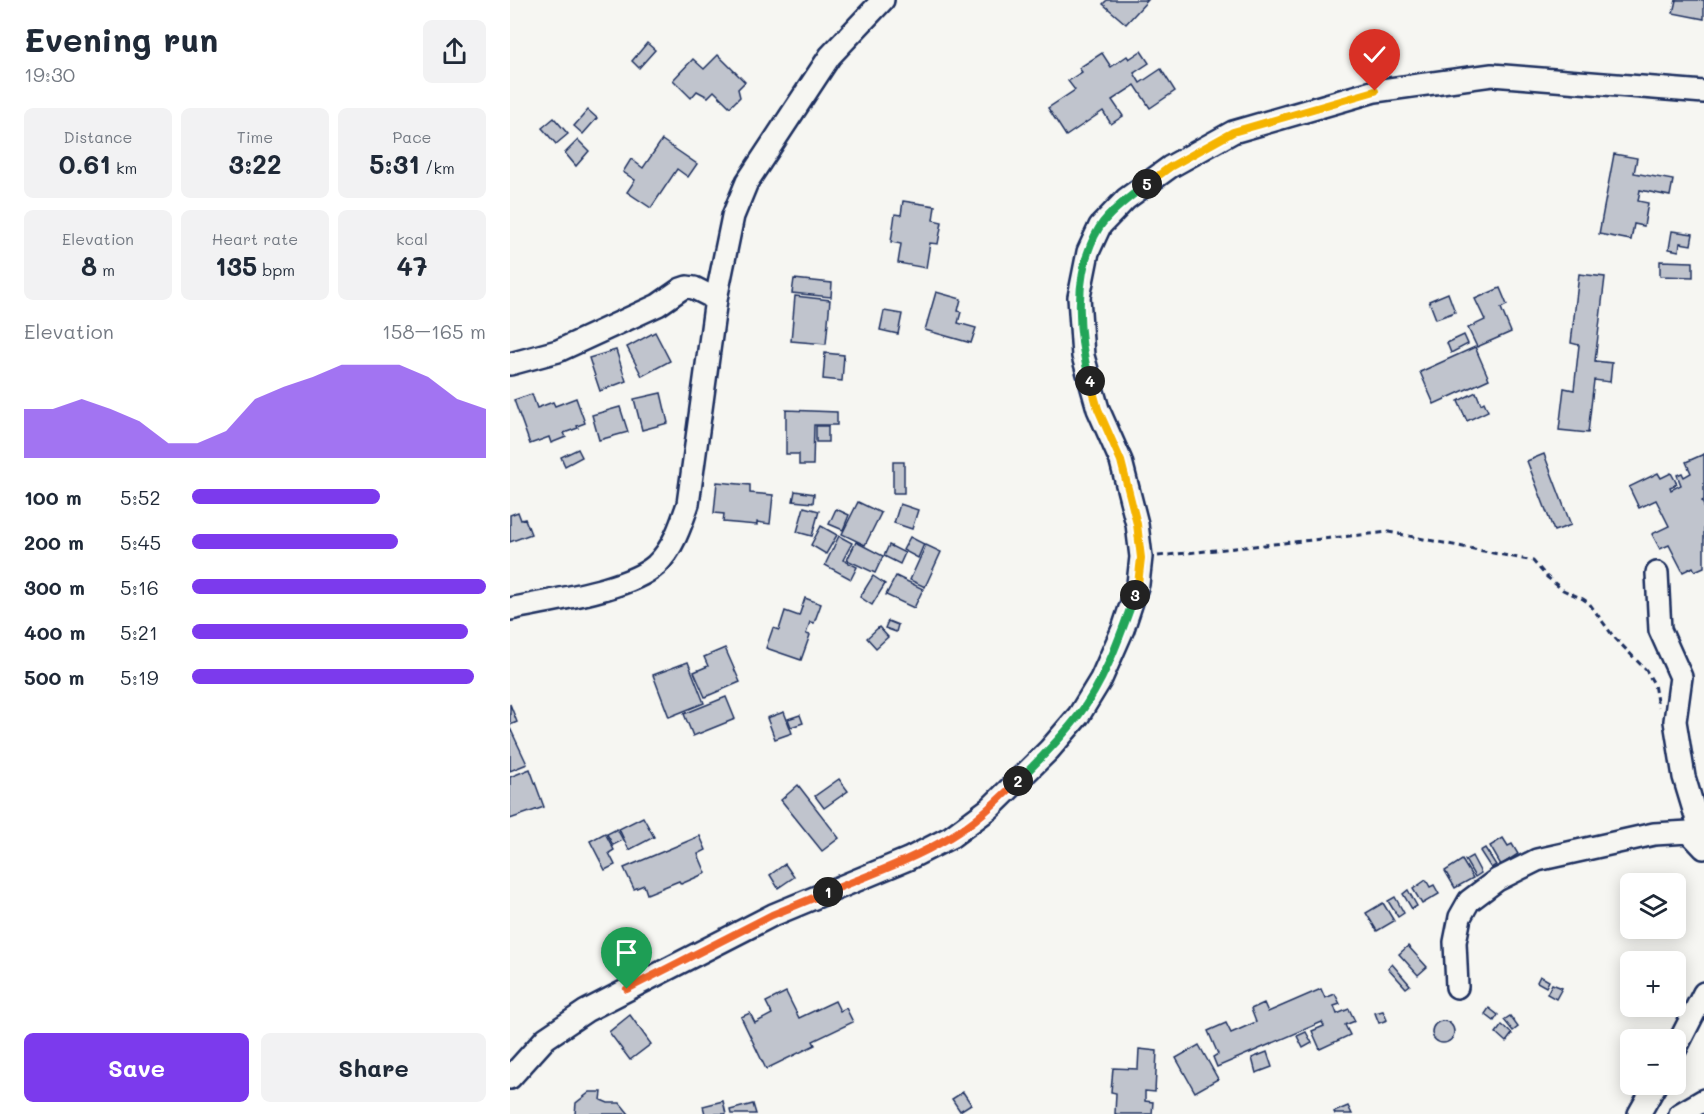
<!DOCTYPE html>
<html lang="en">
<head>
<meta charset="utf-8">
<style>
  body { margin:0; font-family:Mali,sans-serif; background:#f2f2f3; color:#1f2937; height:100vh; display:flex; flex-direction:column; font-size:22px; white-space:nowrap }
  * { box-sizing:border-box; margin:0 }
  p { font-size:20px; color:#747a83 }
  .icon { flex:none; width:33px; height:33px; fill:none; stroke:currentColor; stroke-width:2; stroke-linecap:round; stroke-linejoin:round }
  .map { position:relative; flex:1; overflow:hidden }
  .details { display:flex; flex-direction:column; background:#fff; width:510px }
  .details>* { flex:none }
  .buttons { position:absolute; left:1110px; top:873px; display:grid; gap:12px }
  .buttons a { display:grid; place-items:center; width:66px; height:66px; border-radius:9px; background:#fff; box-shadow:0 3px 15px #0003; font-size:30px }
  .pin { position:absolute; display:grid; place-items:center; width:51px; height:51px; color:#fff; margin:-62px -26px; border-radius:50% 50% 50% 0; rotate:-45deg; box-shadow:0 0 6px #0007 }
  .pin .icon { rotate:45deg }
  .km { position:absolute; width:30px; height:30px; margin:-15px; border-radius:50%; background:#222; color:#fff; font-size:16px; line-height:30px; text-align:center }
  .round { display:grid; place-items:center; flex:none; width:63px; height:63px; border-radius:9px; background:#f2f2f3 }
  .headline { display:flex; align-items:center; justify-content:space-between; height:102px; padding:0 24px }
  h1 { font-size:33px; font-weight:700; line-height:45px }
  .figures { display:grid; grid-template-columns:repeat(3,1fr); gap:9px; height:102px; padding:6px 24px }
  .figures div { display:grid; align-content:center; border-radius:9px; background:#f2f2f3; text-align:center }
  .figures b { font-size:26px; font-weight:700 }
  .figures small { font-size:16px; font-weight:400 }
  .figures p { font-size:16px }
  .chart { height:168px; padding:12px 24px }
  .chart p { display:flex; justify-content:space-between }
  .chart svg { width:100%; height:108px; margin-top:6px; fill:#7c3aed; opacity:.7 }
  .primary-button { display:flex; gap:12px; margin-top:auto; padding:12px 24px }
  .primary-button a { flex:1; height:69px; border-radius:9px; background:#7c3aed; color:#fff; font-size:24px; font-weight:700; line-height:69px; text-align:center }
  .primary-button a+a { background:#f2f2f3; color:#1f2937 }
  ul { padding:0 24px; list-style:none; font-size:20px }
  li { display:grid; grid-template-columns:96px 72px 1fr; align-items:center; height:45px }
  li i { height:15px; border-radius:8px; background:#7c3aed }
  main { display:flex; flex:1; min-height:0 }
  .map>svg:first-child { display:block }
</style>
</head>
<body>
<main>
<section class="details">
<div class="headline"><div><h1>Evening run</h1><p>19:30</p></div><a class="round"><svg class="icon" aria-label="share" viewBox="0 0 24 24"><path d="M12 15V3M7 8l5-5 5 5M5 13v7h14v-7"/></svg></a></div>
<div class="figures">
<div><p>Distance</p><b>0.61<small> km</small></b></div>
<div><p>Time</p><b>3:22</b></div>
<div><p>Pace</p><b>5:31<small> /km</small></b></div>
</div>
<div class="figures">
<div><p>Elevation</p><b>8<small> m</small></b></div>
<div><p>Heart rate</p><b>135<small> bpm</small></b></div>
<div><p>kcal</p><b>47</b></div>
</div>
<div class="chart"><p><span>Elevation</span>158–165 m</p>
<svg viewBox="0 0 160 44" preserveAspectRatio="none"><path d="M0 44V24L10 24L20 20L30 24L40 29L50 38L60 38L70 33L80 20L90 15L100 11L110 6L120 6L130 6L140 11L150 20L160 24V44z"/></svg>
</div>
<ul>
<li><b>100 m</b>5:52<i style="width:64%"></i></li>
<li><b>200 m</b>5:45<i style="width:70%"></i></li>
<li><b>300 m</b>5:16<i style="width:100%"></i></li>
<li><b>400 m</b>5:21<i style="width:94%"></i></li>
<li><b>500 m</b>5:19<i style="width:96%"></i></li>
</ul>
<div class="primary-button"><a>Save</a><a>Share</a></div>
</section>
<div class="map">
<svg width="1194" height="1114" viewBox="0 0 1194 1114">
  <rect width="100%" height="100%" fill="#f6f6f2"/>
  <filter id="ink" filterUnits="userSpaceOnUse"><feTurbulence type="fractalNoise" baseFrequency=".0167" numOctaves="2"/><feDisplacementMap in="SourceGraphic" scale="12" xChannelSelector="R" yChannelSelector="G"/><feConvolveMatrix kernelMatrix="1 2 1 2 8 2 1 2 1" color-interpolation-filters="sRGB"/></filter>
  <g filter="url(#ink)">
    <g fill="#c0c4cd" stroke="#1b2f5e" stroke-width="1.5">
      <polygon points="597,0 638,0 616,24 593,4"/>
      <polygon points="1166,0 1194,0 1194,19 1163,13"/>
      <polygon points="137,43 145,50 129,68 122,61"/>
      <polygon points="631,51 639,63 624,73 630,83 651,69 665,91 640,108 625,85 602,100 613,116 601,124 593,111 556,136 538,108 565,90 558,81 572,72 569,68 592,53 601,67 617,56 619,59"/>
      <polygon points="208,55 235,82 228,89 230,97 220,107 204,91 198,97 187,91 181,98 163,80 183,59 194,69"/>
      <polygon points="78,110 87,118 73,134 64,126"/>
      <polygon points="44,118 58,134 46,144 32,128"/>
      <polygon points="68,140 79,151 66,166 55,153"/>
      <polygon points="152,140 187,164 178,177 167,169 141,208 117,192 125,180 113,172 121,159 133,168"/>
      <polygon points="1104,154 1127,158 1124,173 1163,180 1160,196 1130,190 1128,201 1138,203 1134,226 1124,224 1121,240 1089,234"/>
      <polygon points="393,201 425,206 423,220 432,222 428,244 420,243 416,268 388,263 391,244 381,242 385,214 391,215"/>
      <polygon points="1162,231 1183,234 1181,245 1170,243 1169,251 1159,249"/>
      <polygon points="1150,261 1183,262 1183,277 1150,276"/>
      <polygon points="1069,274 1095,277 1085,361 1102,363 1100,382 1084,380 1078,433 1049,430 1054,388 1064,390 1069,345 1061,343"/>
      <polygon points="284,279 322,283 321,297 282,293"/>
      <polygon points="990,288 997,305 991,308 1001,332 967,347 958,328 975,320 965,299"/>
      <polygon points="426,292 451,299 448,311 451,312 448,323 466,328 461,343 415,330"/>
      <polygon points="938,293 945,312 926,319 919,301"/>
      <polygon points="285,296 320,300 316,344 281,341"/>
      <polygon points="374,311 392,314 388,334 370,330"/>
      <polygon points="145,332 160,361 132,376 117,347"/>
      <polygon points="954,335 958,344 941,353 937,343"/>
      <polygon points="965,347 979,379 924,404 910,372"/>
      <polygon points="106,350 116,381 90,391 79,358"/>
      <polygon points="315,353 334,355 332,381 313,379"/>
      <polygon points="966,392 971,404 974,402 978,411 957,421 948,401"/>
      <polygon points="151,393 158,423 132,430 124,399"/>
      <polygon points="22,394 27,408 43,402 45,406 66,398 75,423 67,426 68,428 54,433 56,437 41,443 39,437 20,444 4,400"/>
      <polygon points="110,407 118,432 89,440 82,415"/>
      <polygon points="276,410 327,412 327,425 304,425 303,465 289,465 289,454 276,454"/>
      <rect x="306" y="426" width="12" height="16"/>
      <polygon points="68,449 72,457 55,466 51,457"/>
      <polygon points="1034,454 1061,525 1044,531 1017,461"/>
      <polygon points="1194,454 1194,500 1192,501 1194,506 1194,567 1185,571 1183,567 1173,572 1159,545 1150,549 1142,534 1159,526 1146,500 1129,508 1119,487 1148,473 1151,478 1161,473 1167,484 1160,487 1161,490 1171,485 1167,475 1172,473 1174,477 1181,473 1176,462"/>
      <rect x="383" y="462" width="11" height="31"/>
      <polygon points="207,482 240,485 240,493 263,495 260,524 247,522 247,525 213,522 214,514 204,513"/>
      <polygon points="285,491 304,494 303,503 283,501"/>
      <polygon points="348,502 371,513 355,545 332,534"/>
      <polygon points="390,504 408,510 402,529 384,523"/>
      <polygon points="294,507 309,511 302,536 287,532"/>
      <polygon points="326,509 339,515 333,530 319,524"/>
      <polygon points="8,512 11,520 15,519 21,534 0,542 0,515"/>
      <polygon points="311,526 327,535 316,554 301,545"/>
      <polygon points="329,536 342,543 333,560 347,567 341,579 315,565"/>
      <polygon points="400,537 414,544 408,558 393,550"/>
      <polygon points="346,542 373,556 365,573 337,560"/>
      <polygon points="379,545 395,553 390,564 374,556"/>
      <polygon points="416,545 431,552 415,587 400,580"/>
      <polygon points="363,576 375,584 362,605 350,597"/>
      <polygon points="386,576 413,589 404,608 376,595"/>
      <polygon points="295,598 311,604 304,623 300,622 296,634 300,635 291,660 256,648 263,628 269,630 275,611 289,616"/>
      <polygon points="378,621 388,625 386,632 375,628"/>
      <polygon points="369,627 378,637 366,648 357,638"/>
      <polygon points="215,648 230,682 195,697 184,672 198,666 194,657"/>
      <polygon points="178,662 194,703 159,717 143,675"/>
      <polygon points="216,697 225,719 183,736 174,714"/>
      <polygon points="0,704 7,722 0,725"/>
      <polygon points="274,712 282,733 265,739 257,718"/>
      <polygon points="290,715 293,723 281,727 278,719"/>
      <polygon points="0,728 17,764 0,771"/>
      <polygon points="20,769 34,807 0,819 0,777"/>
      <polygon points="329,779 338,791 314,808 305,796"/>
      <polygon points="288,785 329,838 312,851 271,800"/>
      <polygon points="133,817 144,837 119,850 109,829"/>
      <polygon points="107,829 113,840 103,845 97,834"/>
      <polygon points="95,833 104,850 99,853 105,865 95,870 80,841"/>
      <polygon points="190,836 196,850 188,854 196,873 171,884 169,881 137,894 134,885 124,889 114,868"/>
      <polygon points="993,838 998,846 1002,844 1008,854 991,865 980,846"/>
      <polygon points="975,848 986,865 981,868 970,851"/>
      <polygon points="962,856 971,873 965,877 955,860"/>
      <polygon points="952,860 963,878 945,888 935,871"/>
      <polygon points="275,864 284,877 268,888 260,875"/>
      <polygon points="916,880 920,887 924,885 929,894 912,904 903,889"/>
      <polygon points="898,890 907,906 902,909 893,894"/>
      <polygon points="885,897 894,913 888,917 878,901"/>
      <polygon points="873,903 884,921 867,931 856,913"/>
      <polygon points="898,946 917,967 908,975 889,954"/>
      <polygon points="882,964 900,985 896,988 878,968"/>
      <polygon points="1030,976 1039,981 1036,987 1027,982"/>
      <polygon points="1042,984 1052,988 1046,999 1037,994"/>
      <polygon points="811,989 815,998 825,994 830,1004 824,1006 827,1014 839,1009 845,1021 835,1025 840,1035 810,1049 802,1031 814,1026 812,1022 707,1067 703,1057 708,1054 698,1031 716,1023 721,1033 746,1022 741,1009 754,1003 758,1012"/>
      <polygon points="276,992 289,1018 325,1001 330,1011 336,1008 343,1022 303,1041 305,1045 256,1069 231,1017 240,1013 245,1023 262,1014 256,1002"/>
      <polygon points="979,1008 988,1015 984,1021 975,1014"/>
      <polygon points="873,1011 877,1020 869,1023 865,1013"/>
      <polygon points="120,1015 141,1044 120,1060 99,1032"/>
      <polygon points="1000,1016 1008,1027 1003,1031 994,1020"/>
      <circle cx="933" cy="1032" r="11"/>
      <polygon points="992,1025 1002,1034 996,1042 986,1033"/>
      <polygon points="796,1032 802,1043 793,1048 787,1036"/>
      <polygon points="689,1045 708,1079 685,1092 666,1058"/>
      <polygon points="629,1049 647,1051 645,1092 635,1091 635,1101 643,1102 642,1114 605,1114 606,1093 601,1092 603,1068 628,1069"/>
      <polygon points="757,1052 762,1067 746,1073 742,1058"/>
      <polygon points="80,1092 92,1092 91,1100 98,1103 110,1103 119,1114 65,1114 66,1103"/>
      <polygon points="453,1092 461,1104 450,1111 442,1099"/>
      <polygon points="213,1101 216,1114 195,1114 193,1106"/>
      <polygon points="243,1104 246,1114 221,1114 220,1110"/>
      <polygon points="838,1106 842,1114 825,1114 824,1112"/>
    </g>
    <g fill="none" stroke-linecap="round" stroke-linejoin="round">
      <g stroke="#1b2f5e" stroke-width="26">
        <g id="minor">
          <polyline points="0,364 48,351 148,305 171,289 177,287 184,288 206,299"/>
          <polyline points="1147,573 1150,630 1171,677 1165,721 1174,777 1194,843"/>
          <path d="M 0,609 C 39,600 117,591 146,565 C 163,549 171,525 178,504 L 206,299 L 223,216 L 237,182 L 320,56 L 373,0"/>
          <polyline points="947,987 945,942 950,917 959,901 987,880 1027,860 1144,834 1179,832 1194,848"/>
          <polyline points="1166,1048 1194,993"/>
          <polyline points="0,1078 36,1038 76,1011 263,915 398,859 441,837 480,808 539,750 569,715 591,679 613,629 628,584 631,557 627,524 611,461 588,409 573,356 569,297 578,252 590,226 616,199 660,167 723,132 865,91 982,75 1194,92"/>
          <polyline points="1129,1114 1146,1084"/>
          <polyline points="1170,1114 1194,1100"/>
        </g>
      </g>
      <polyline stroke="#1b2f5e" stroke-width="3" stroke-dasharray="6 4.5" stroke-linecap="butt" points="648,556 879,532 1023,561 1037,577 1053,590 1073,599 1079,603 1103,636 1136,670 1144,684 1148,707"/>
      <use href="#minor" stroke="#f6f6f2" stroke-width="21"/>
    </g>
  </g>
  <g fill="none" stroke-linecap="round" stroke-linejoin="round" filter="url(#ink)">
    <g stroke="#fff" stroke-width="12">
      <polyline id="split-1" points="117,989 262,915 318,892"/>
    </g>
    <g stroke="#fff" stroke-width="12">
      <path id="split-2" d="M 318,892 C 359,875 402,860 440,837 C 466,822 487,801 508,781"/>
    </g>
    <g stroke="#fff" stroke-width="12">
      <path id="split-3" d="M 508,781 C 529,760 550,740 568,716 C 595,681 610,636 625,595"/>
    </g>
    <g stroke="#fff" stroke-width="12">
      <polyline id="split-4" points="580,381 588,409 611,461 627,524 631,558 628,584 625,595"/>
    </g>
    <g stroke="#fff" stroke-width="12">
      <path id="split-5" d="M 580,381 C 567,334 563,271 589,228 C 599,212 622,195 637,184"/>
    </g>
    <g stroke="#fff" stroke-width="12">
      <polyline id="split-6" points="637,184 660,167 723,132 865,91"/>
    </g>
    <use href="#split-1" stroke="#f0652b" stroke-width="8"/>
    <use href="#split-2" stroke="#f0652b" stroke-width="8"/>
    <use href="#split-3" stroke="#22a559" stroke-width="8"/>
    <use href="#split-4" stroke="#f5b400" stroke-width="8"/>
    <use href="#split-5" stroke="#22a559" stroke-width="8"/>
    <use href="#split-6" stroke="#f5b400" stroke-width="8"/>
  </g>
</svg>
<div class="buttons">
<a><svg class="icon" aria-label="layers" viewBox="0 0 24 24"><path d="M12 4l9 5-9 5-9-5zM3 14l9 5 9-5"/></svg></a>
<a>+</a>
<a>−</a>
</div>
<div class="pin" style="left:117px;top:989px;background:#1e9e55"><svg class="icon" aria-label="arrive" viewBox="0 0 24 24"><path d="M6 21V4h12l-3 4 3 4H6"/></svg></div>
<div class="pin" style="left:865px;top:91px;background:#d93025"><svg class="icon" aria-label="check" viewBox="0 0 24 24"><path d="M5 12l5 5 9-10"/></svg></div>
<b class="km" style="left:318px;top:892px">1</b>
<b class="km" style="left:508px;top:781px">2</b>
<b class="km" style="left:625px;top:595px">3</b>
<b class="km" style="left:580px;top:381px">4</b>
<b class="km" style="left:637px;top:184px">5</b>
</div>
</main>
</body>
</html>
